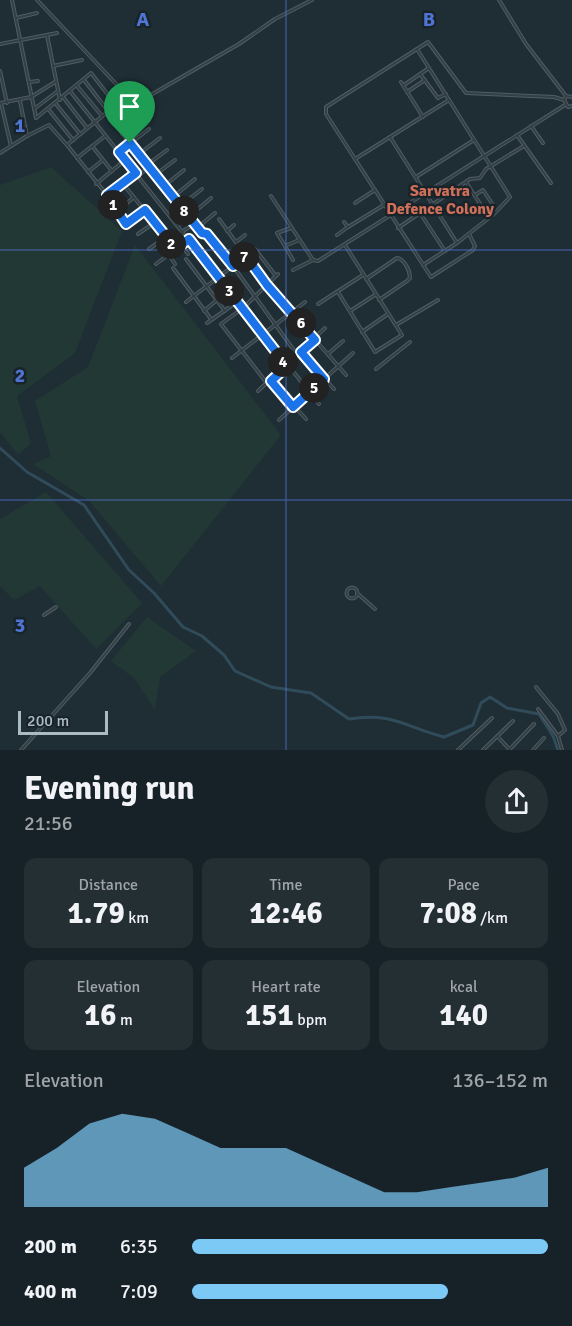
<!DOCTYPE html>
<html lang="en">
<head>
<meta charset="utf-8">
<style>
  body { margin:0; font-family:Signika,sans-serif; background:#242f34; color:#f1f3f6; height:100vh; display:flex; flex-direction:column; font-size:22px; white-space:nowrap }
  * { box-sizing:border-box; margin:0 }
  p { font-size:20px; color:#9ea4a8 }
  .icon { flex:none; width:33px; height:33px; fill:none; stroke:currentColor; stroke-width:2; stroke-linecap:round; stroke-linejoin:round }
  .map { position:relative; height:750px; overflow:hidden }
  .side { display:flex; flex-direction:column; background:#172228; flex:1 }
  .side>* { flex:none }
  .scale { position:absolute; left:18px; bottom:15px; width:90px; box-sizing:border-box; padding-left:6px; border:3px solid #acbac3; border-top:0; font-size:16px; line-height:21px; white-space:nowrap; color:#acbac3; -webkit-text-stroke:4px #18232a; paint-order:stroke }
  .pin { position:absolute; display:grid; place-items:center; width:51px; height:51px; color:#fff; margin:-62px -26px; border-radius:50% 50% 50% 0; rotate:-45deg; box-shadow:0 0 6px #0007 }
  .pin .icon { rotate:45deg }
  .km { position:absolute; width:30px; height:30px; margin:-15px; border-radius:50%; background:#222; color:#fff; font-size:16px; line-height:30px; text-align:center }
  .round { display:grid; place-items:center; flex:none; width:63px; height:63px; border-radius:32px; background:#242f34 }
  .headline { display:flex; align-items:center; justify-content:space-between; height:102px; padding:0 24px }
  h1 { font-size:33px; font-weight:700; line-height:45px }
  .figures { display:grid; grid-template-columns:repeat(3,1fr); gap:9px; height:102px; padding:6px 24px }
  .figures div { display:grid; align-content:center; border-radius:12px; background:#242f34; text-align:center }
  .figures b { font-size:30px; font-weight:700 }
  .figures small { font-size:16px; font-weight:400 }
  .figures p { font-size:16px }
  .chart { height:168px; padding:12px 24px }
  .chart p { display:flex; justify-content:space-between }
  .chart svg { width:100%; height:108px; margin-top:6px; fill:#7dc9f6; opacity:.7 }
  ul { padding:0 24px; list-style:none; font-size:20px }
  li { display:grid; grid-template-columns:96px 72px 1fr; align-items:center; height:45px }
  li i { height:15px; border-radius:8px; background:#7dc9f6 }
  .map>svg:first-child { display:block }
</style>
</head>
<body>
<div class="map">
<svg width="572" height="750" viewBox="0 0 572 750">
  <rect width="100%" height="100%" fill="#1f2d35"/>
  <g fill="#223834">
    <polygon points="51,167 122,231 75,353 17,396 31,443 18,455 0,432 0,185"/>
    <polygon points="135,245 281,435 161,586 89,501 33,464 51,456 35,401 88,367"/>
    <polygon points="46,492 142,603 96,649 40,586 14,600 0,586 0,519"/>
    <polygon points="147,617 196,651 160,677 155,710 135,679 111,661"/>
  </g>
  <g fill="none" stroke-linecap="round" stroke-linejoin="round">
    <path stroke="#304c5a" stroke-width="3" d="M 0,448 L 27,472 L 84,505 L 129,570 L 154,593 L 183,627 L 202,636 L 224,655 L 235,671 L 271,687 L 311,693 L 349,719 C 393,712 405,727 444,737 L 473,725 L 481,703 L 490,697 L 507,708 L 539,714 L 553,736 L 558,750"/>
    <g stroke="#505d64" stroke-width="4">
      <g id="minor">
        <polyline points="12,0 36,118 91,73 116,105"/>
        <polyline points="37,0 135,104 239,44 275,19 312,0"/>
        <polyline points="499,0 526,44 566,96"/>
        <polyline points="16,18 37,13"/>
        <polyline points="47,35 60,100"/>
        <polyline points="0,44 57,33"/>
        <polyline points="417,49 510,197 494,214 457,243"/>
        <polyline points="53,66 82,60"/>
        <polyline points="0,71 7,103"/>
        <polyline points="420,74 438,98 446,94"/>
        <polyline points="84,80 108,111"/>
        <polyline points="29,82 38,81"/>
        <polyline points="401,82 423,117"/>
        <polyline points="404,85 429,68"/>
        <polyline points="77,86 102,116"/>
        <polyline points="70,91 319,404"/>
        <polyline points="407,92 425,80"/>
        <polyline points="63,97 87,128"/>
        <polyline points="572,97 566,96 564,100 568,107 572,106"/>
        <polyline points="122,100 67,145 107,195 136,173"/>
        <polyline points="0,103 31,97 55,82"/>
        <polyline points="1,103 11,146"/>
        <polyline points="56,104 80,134"/>
        <polyline points="34,109 58,91"/>
        <polyline points="49,110 73,140"/>
        <polyline points="106,113 197,228 207,234 233,266 298,356"/>
        <polyline points="115,124 131,111"/>
        <polyline points="531,126 543,143"/>
        <polyline points="122,134 139,121"/>
        <polyline points="517,135 551,183"/>
        <polyline points="27,136 49,125 66,144"/>
        <polyline points="390,137 457,243 423,265"/>
        <polyline points="92,146 112,171"/>
        <polyline points="119,152 149,129"/>
        <polyline points="0,153 27,136 20,101"/>
        <polyline points="139,154 160,138"/>
        <polyline points="77,158 105,136"/>
        <polyline points="355,159 449,100"/>
        <polyline points="147,165 167,150"/>
        <polyline points="88,172 103,160"/>
        <polyline points="155,175 175,160"/>
        <polyline points="138,176 149,167"/>
        <polyline points="416,177 474,140"/>
        <polyline points="466,182 484,210 493,205 483,190 475,195"/>
        <polyline points="96,184 125,160"/>
        <polyline points="123,184 176,249"/>
        <polyline points="164,186 184,170"/>
        <polyline points="108,196 126,224 145,210"/>
        <polyline points="271,196 313,260 318,261 565,105"/>
        <polyline points="173,197 195,179"/>
        <polyline points="355,203 375,190"/>
        <polyline points="180,206 202,189"/>
        <polyline points="118,211 134,197"/>
        <polyline points="219,219 267,285 346,375"/>
        <polyline points="344,222 348,227 384,205"/>
        <polyline points="179,225 211,198"/>
        <polyline points="197,228 215,213"/>
        <polyline points="291,228 277,233 285,246 299,240"/>
        <polyline points="398,228 420,213"/>
        <polyline points="183,231 193,225"/>
        <polyline points="227,231 234,225"/>
        <polyline points="138,234 154,223"/>
        <polyline points="469,234 475,246 473,250 431,277 326,114 326,107 428,42 466,93 554,97 564,100"/>
        <polyline points="337,235 348,227"/>
        <polyline points="236,242 245,235"/>
        <polyline points="181,245 188,254"/>
        <polyline points="285,246 293,260"/>
        <polyline points="149,249 166,237"/>
        <polyline points="445,251 420,213 470,179 480,178 486,169 524,146"/>
        <polyline points="169,255 175,264"/>
        <polyline points="186,259 225,311"/>
        <polyline points="156,264 189,239"/>
        <polyline points="173,268 211,319"/>
        <polyline points="293,270 313,260"/>
        <path d="M 366,279 L 397,258 C 404,259 410,270 410,278 L 407,281 L 379,300"/>
        <polyline points="338,292 375,352 402,335 345,245"/>
        <polyline points="186,302 255,249 276,276"/>
        <polyline points="318,304 363,275"/>
        <polyline points="204,311 217,300"/>
        <polyline points="350,311 375,295"/>
        <polyline points="207,323 237,302"/>
        <polyline points="396,325 438,300"/>
        <polyline points="362,332 388,314"/>
        <polyline points="301,353 334,389"/>
        <polyline points="328,354 343,341"/>
        <polyline points="232,358 305,302"/>
        <polyline points="376,369 410,342"/>
        <polyline points="271,381 306,419"/>
        <polyline points="266,382 221,324 243,308 278,274"/>
        <polyline points="258,391 325,328"/>
        <polyline points="279,420 353,353"/>
        <circle cx="352" cy="593" r="5.5"/>
        <polyline points="357,593 375,609"/>
        <polyline points="44,615 56,607"/>
        <polyline points="536,687 558,714 565,730 558,736 538,709"/>
        <polyline points="558,736 562,750"/>
        <polyline points="498,737 510,750"/>
        <polyline points="21,750 90,673 129,624"/>
        <polyline points="458,750 492,718"/>
        <polyline points="483,750 513,721"/>
        <polyline points="509,750 534,724"/>
        <polyline points="533,750 544,738"/>
      </g>
    </g>
    <use href="#minor" stroke="#323f45" stroke-width="2"/>
  </g>
  <g fill="none" stroke-linecap="round" stroke-linejoin="round">
    <g stroke="#fff" stroke-width="12">
      <polygon id="route" points="130,143 202,233 207,234 233,266 246,256 267,285 315,340 301,352 324,379 293,407 271,381 287,366 189,239 176,249 145,210 126,224 107,195 136,173 119,152"/>
    </g>
    <use href="#route" stroke="#1a73e8" stroke-width="8"/>
  </g>
  <path fill="none" stroke="#4f74d1" stroke-width="1.5" stroke-opacity="0.55" d="M 286,0 L 286,750M 0,250 L 572,250M 0,500 L 572,500"/>
  <g text-anchor="middle" dominant-baseline="central" stroke-width="5" stroke-linejoin="round" paint-order="stroke">
    <g font-size="16" font-weight="bold" fill="#d17059" stroke="#18232a">
      <text x="440" y="191">Sarvatra<tspan x="440" dy="18">Defence Colony</tspan></text>
    </g>
  </g>
  <g font-size="20" text-anchor="middle" font-weight="bold" fill="#4f74d1" stroke="#18232a" stroke-width="5" stroke-linejoin="round" paint-order="stroke">
    <text x="143" y="26">A</text>
    <text x="429" y="26">B</text>
    <text x="20" y="132">1</text>
    <text x="20" y="382">2</text>
    <text x="20" y="632">3</text>
  </g>
</svg>
<div class="scale">200 m</div>
<div class="pin" style="left:130px;top:143px;background:#1e9e55"><svg class="icon" aria-label="arrive" viewBox="0 0 24 24"><path d="M6 21V4h12l-3 4 3 4H6"/></svg></div>
<b class="km" style="left:113px;top:205px">1</b>
<b class="km" style="left:171px;top:244px">2</b>
<b class="km" style="left:229px;top:291px">3</b>
<b class="km" style="left:283px;top:362px">4</b>
<b class="km" style="left:314px;top:388px">5</b>
<b class="km" style="left:301px;top:323px">6</b>
<b class="km" style="left:244px;top:257px">7</b>
<b class="km" style="left:184px;top:211px">8</b>
</div>
<section class="side">
<div class="headline"><div><h1>Evening run</h1><p>21:56</p></div><a class="round"><svg class="icon" aria-label="share" viewBox="0 0 24 24"><path d="M12 15V3M7 8l5-5 5 5M5 13v7h14v-7"/></svg></a></div>
<div class="figures">
<div><p>Distance</p><b>1.79<small> km</small></b></div>
<div><p>Time</p><b>12:46</b></div>
<div><p>Pace</p><b>7:08<small> /km</small></b></div>
</div>
<div class="figures">
<div><p>Elevation</p><b>16<small> m</small></b></div>
<div><p>Heart rate</p><b>151<small> bpm</small></b></div>
<div><p>kcal</p><b>140</b></div>
</div>
<div class="chart"><p><span>Elevation</span>136–152 m</p>
<svg viewBox="0 0 160 44" preserveAspectRatio="none"><path d="M0 44V28L10 20L20 10L30 6L40 8L50 14L60 20L70 20L80 20L90 26L100 32L110 38L120 38L130 36L140 34L150 32L160 28V44z"/></svg>
</div>
<ul>
<li><b>200 m</b>6:35<i style="width:100%"></i></li>
<li><b>400 m</b>7:09<i style="width:72%"></i></li>
</ul>
</section>
</body>
</html>
